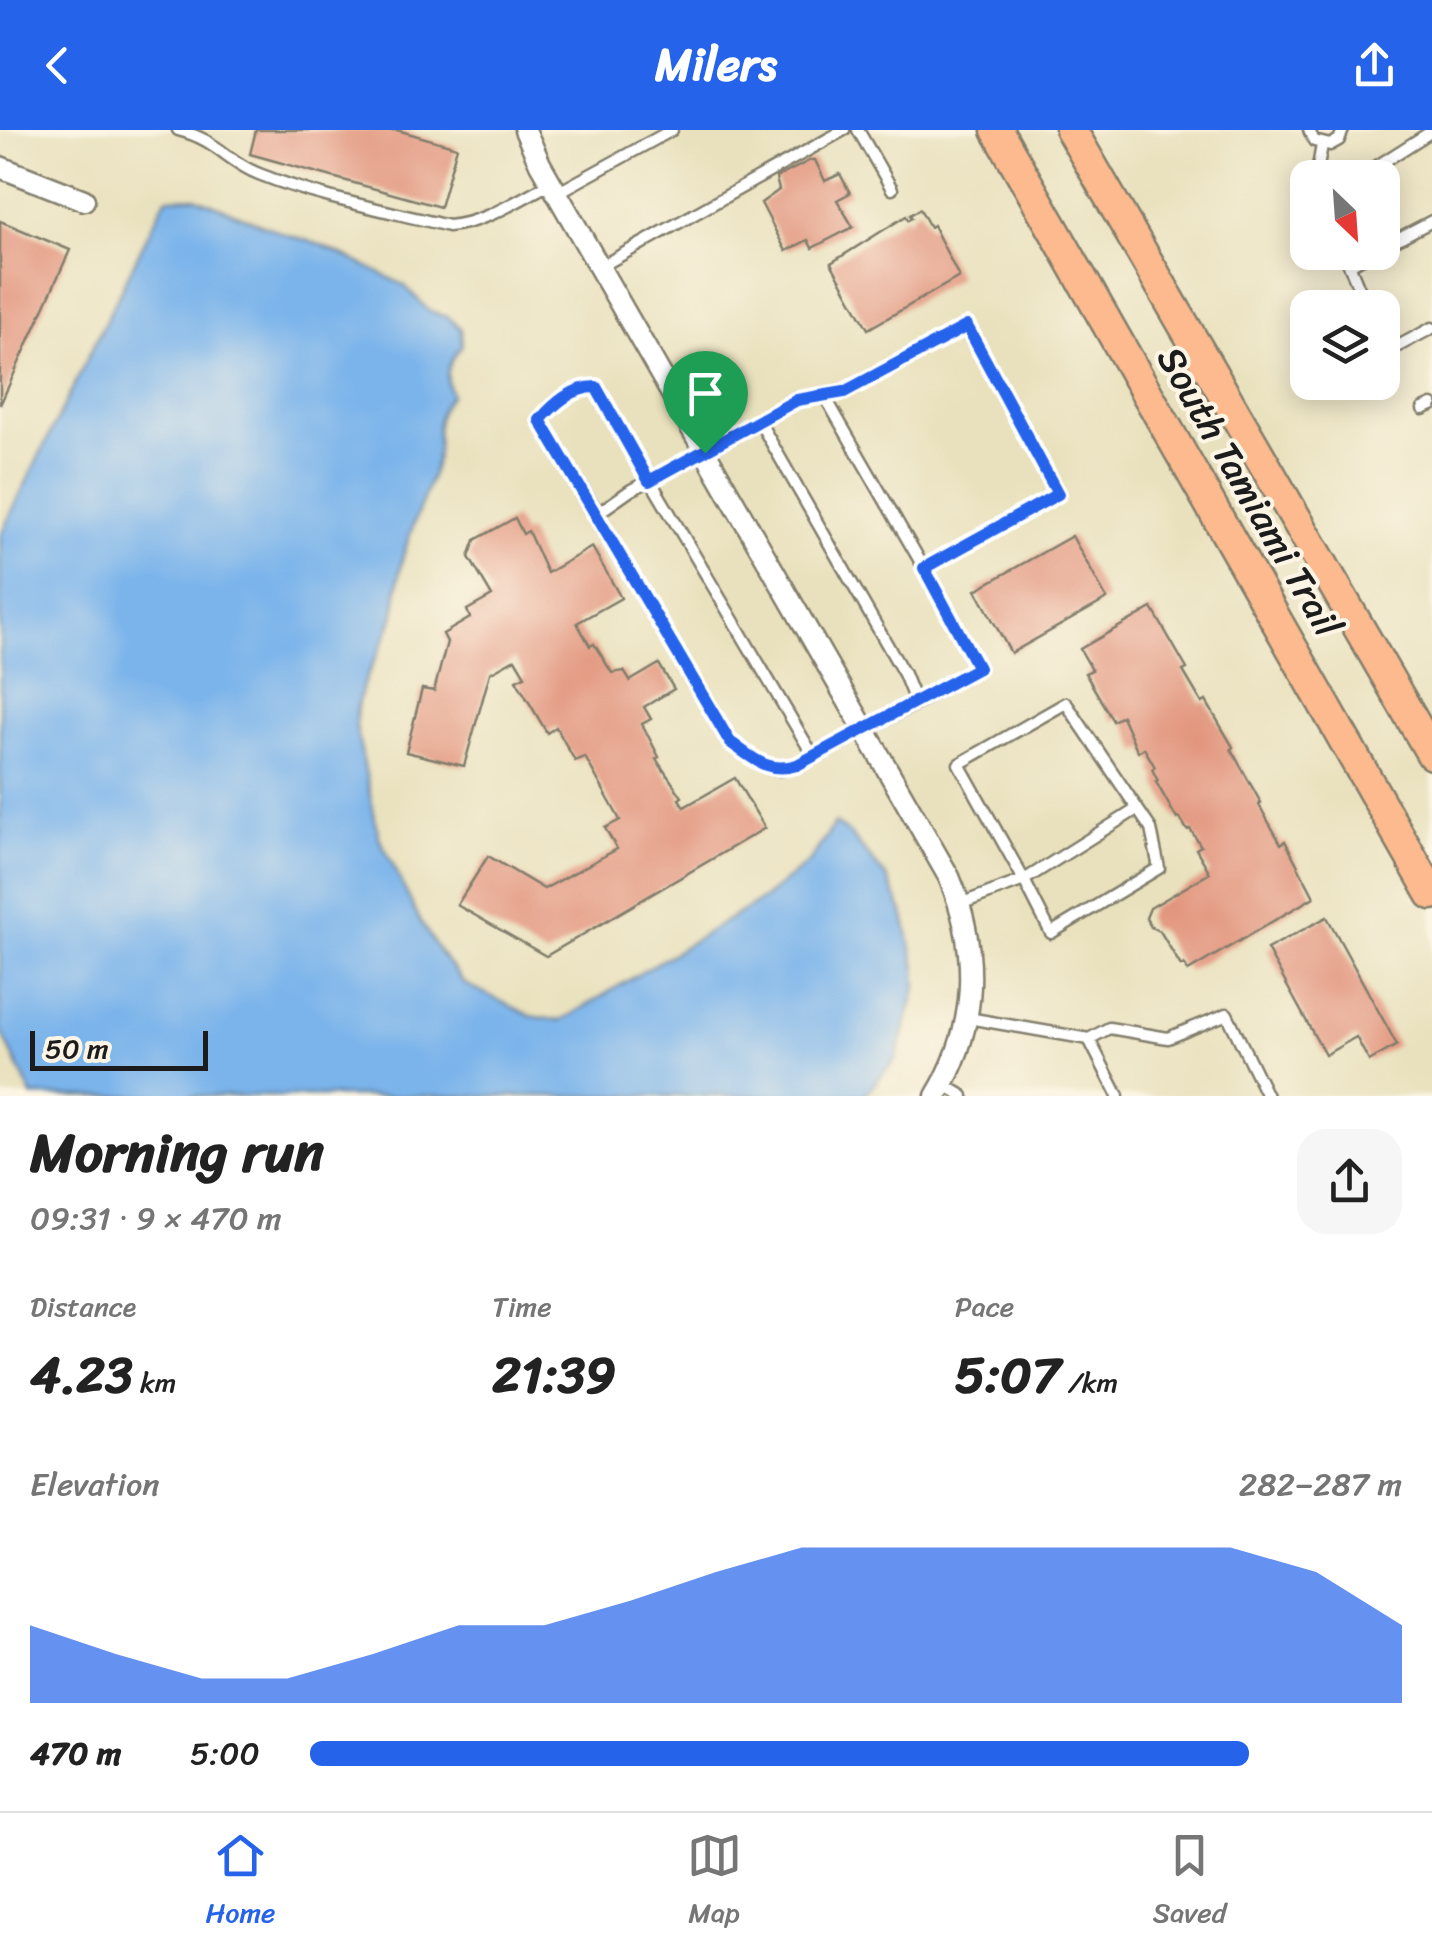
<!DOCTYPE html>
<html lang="en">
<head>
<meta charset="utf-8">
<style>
  body { margin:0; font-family:Sriracha,sans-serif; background:#f6f6f6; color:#222; height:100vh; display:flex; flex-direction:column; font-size:38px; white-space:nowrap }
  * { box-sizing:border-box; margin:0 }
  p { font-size:32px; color:#767676 }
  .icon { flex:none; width:55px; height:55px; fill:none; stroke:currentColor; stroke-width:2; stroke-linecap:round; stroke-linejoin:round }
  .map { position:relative; height:966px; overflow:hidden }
  .side { display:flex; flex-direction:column; background:#fff; flex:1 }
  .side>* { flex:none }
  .needle { width:65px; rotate:155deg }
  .buttons { position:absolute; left:1290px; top:30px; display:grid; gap:20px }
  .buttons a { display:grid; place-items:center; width:110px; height:110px; border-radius:20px; background:#fff; box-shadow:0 5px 25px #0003; font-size:50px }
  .scale { position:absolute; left:30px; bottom:25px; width:178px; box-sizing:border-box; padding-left:10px; border:5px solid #1c1c1c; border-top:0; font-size:28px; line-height:35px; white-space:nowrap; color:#1c1c1c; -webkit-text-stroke:8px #fcf5e5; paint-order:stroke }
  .pin { position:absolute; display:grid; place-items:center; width:85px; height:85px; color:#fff; margin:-102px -42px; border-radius:50% 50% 50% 0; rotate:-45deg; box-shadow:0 0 10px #0007 }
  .pin .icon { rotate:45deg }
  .round { display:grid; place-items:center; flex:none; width:105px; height:105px; border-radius:30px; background:#f6f6f6 }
  .overview { display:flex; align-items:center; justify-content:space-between; height:170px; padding:0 30px }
  h1 { font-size:55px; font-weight:800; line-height:75px }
  .figures { display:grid; grid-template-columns:repeat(3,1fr); gap:15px; height:170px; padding:10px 30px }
  .figures div { display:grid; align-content:center }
  .figures b { font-size:50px; font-weight:800 }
  .figures small { font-size:28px; font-weight:400 }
  .figures p { font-size:28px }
  .chart { height:280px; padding:20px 30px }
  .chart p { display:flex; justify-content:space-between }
  .chart svg { width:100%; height:180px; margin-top:10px; fill:#2563eb; opacity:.7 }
  ul { padding:0 30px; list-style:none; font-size:32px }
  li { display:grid; grid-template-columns:160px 120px 1fr; align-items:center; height:75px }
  li i { height:25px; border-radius:12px; background:#2563eb }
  header { display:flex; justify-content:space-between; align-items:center; height:130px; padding:0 30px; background:#2563eb; color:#fff; font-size:45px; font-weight:800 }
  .menu { display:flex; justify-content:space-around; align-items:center; height:140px; border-top:2px solid #e0e0e0; background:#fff; font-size:28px; color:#767676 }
  .menu a { display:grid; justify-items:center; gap:5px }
  .menu .current { color:#2563eb }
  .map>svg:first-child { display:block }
</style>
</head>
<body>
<header><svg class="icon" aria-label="back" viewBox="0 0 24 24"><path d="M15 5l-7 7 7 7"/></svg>Milers<svg class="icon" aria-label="share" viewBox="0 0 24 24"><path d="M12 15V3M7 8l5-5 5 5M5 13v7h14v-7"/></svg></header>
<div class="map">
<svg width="1432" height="966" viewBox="0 0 1432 966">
  <rect width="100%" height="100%" fill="#fcf5e5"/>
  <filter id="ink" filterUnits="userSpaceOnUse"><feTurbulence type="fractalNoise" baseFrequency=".01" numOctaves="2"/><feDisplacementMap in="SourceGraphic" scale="20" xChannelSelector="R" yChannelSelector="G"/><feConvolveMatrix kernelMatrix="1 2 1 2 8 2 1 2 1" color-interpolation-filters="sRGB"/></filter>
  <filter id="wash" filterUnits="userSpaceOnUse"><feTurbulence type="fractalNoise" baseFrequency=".0048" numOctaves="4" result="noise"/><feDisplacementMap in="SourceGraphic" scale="40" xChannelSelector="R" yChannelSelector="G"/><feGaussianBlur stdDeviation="2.25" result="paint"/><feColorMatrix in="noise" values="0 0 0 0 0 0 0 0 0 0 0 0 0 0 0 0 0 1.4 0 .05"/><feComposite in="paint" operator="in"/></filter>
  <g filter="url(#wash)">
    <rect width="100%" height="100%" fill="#e9e1bd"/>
    <path fill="#7ab4eb" stroke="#4b6884" stroke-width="2.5" d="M 195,67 L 285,104 L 321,115 L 370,138 L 405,156 L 430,182 L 448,187 L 461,199 L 462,216 C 447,233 444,244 451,265 C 427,294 444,309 434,338 C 424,370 409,401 401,434 C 397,452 398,469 393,488 C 381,526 354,555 356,597 L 379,707 L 420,791 L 440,823 L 464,853 L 531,886 L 561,891 L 764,768 L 810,731 L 835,693 L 850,704 L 887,748 L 903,782 L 916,837 L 917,855 L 897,927 L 864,966 L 32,966 L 0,898 L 0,406 L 166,68 Z"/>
    <g id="blocks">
      <g fill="#e2947d">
        <polygon points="256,0 397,0 457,17 440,77 250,24"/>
        <polygon points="811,30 815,30 825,51 840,44 850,63 837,70 853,97 812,118 808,110 786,121 761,73 779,60 776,48"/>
        <polygon points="920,79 930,97 933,95 959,147 868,199 831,133 906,86 908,90 912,88 910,85"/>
        <polygon points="0,91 70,120 0,275"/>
        <polygon points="515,388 523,404 528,401 547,443 592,417 621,468 577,493 590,516 594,514 612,543 624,541 630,551 659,534 674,559 644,577 651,589 642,594 659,627 656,629 682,667 679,669 684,677 735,648 765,698 546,826 457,775 488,726 544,759 617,719 605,698 620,690 585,627 575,631 556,597 547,603 516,550 525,546 515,529 490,543 464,636 406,622 422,559 434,561 447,512 443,504 470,488 467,480 492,466 469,427 475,410"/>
        <polygon points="1072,406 1107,469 1011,523 976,460"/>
        <polygon points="1152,478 1187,539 1183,541 1202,573 1206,571 1233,617 1231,619 1261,673 1259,675 1281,714 1285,711 1314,767 1188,841 1184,834 1181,836 1160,801 1151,797 1146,788 1150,778 1210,743 1196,719 1201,716 1190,699 1187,700 1180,688 1177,689 1156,652 1158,651 1152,639 1155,637 1144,618 1138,622 1122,586 1113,591 1085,543 1092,540 1080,519"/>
        <polygon points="1327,787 1397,915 1369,931 1356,907 1325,925 1267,819"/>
      </g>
    </g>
  </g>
  <g filter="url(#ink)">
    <use href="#blocks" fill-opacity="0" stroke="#827e6c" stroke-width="2.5"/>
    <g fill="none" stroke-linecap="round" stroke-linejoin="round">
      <g stroke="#827e6c" stroke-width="15">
        <g id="service">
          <path d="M 178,0 C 218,10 226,31 259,44 C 319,68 385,80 448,96 C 485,93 518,70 551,53"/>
          <polyline points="858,0 892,59"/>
          <polyline points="1309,0 1314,11 1330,15 1339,10 1343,0"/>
          <polyline points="1316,48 1322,15"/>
          <polyline points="1358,48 1432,1"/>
          <polyline points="557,63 672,0"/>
          <polyline points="1382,117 1432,91"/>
          <polyline points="1344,122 1367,178"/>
          <polyline points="1350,135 1373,122"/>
          <polyline points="600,137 844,0"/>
          <polyline points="1382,213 1387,222 1432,198"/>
          <polyline points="824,265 924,438 1058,363 967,196 845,262 797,270 705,323 631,360 598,383 604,400 729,612 763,635 780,640 797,635 916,574"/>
          <polyline points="1423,279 1432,275"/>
          <polyline points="759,291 904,544 916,574 978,538 924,438"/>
          <path d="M 598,383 L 540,290 C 554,273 573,257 595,257 L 814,627"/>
          <polyline points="960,774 1024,750 959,634 1066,573 1151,699 1159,738 1051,803 1024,750 1137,679"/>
          <polyline points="968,888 1089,909 1109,898 1168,908 1227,884 1267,966"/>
          <polyline points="1089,909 1118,966"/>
          <polyline points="943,954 963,966"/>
        </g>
      </g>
      <g stroke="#827e6c" stroke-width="25">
        <g id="minor">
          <path d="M 525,0 L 540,34 L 949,747 C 980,820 978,897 936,966"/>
          <polyline points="0,37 84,70"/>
        </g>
      </g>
      <g stroke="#827e6c" stroke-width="35">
        <g id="primary">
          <polyline points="997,0 1432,764"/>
          <polyline points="1071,0 1432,624"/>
        </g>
      </g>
      <use href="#service" stroke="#fff" stroke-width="10"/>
      <use href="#minor" stroke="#fff" stroke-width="20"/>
      <use href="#primary" stroke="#fcba8e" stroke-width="30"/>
    </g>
  </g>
  <g fill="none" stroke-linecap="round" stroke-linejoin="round" filter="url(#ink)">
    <g stroke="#fff" stroke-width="20">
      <path id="route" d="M 967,196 L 1058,364 L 924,438 L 978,538 L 797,635 C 767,644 753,628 730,612 L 540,290 C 555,273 573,257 596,257 L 649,351 L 797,270 L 844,262 Z"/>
    </g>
    <use href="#route" stroke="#2563eb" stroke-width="12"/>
  </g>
  <g text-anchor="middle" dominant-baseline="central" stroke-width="8" stroke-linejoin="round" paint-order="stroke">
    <g font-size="38" fill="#1c1c1c" stroke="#fcf5e5">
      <text transform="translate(1249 362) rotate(60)">South Tamiami Trail</text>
    </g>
  </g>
</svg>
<div class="buttons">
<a><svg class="needle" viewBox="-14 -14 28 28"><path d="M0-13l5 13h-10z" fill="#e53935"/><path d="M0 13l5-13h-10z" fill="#767676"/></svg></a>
<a><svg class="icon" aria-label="layers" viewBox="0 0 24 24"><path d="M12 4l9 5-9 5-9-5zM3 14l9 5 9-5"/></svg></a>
</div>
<div class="scale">50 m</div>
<div class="pin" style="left:705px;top:323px;background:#1e9e55"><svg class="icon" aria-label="arrive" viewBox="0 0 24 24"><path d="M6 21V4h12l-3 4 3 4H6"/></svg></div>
</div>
<section class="side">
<div class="overview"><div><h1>Morning run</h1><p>09:31 · 9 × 470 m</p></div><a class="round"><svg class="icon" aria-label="share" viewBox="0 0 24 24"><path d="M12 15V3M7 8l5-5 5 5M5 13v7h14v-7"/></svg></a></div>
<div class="figures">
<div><p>Distance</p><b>4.23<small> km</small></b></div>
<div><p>Time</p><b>21:39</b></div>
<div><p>Pace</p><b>5:07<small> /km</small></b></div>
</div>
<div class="chart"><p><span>Elevation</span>282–287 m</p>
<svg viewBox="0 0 160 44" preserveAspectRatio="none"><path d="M0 44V25L10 32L20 38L30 38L40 32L50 25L60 25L70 19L80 12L90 6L100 6L110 6L120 6L130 6L140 6L150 12L160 25V44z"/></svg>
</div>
<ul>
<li><b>470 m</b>5:00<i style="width:86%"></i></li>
</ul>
</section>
<nav class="menu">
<a class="current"><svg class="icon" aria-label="home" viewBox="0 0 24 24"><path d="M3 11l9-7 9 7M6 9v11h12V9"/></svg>Home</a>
<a><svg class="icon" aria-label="map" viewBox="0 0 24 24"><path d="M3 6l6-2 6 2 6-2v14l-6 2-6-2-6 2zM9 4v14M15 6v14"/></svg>Map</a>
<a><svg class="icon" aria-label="saved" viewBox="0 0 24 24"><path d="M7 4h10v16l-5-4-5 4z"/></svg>Saved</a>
</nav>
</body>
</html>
